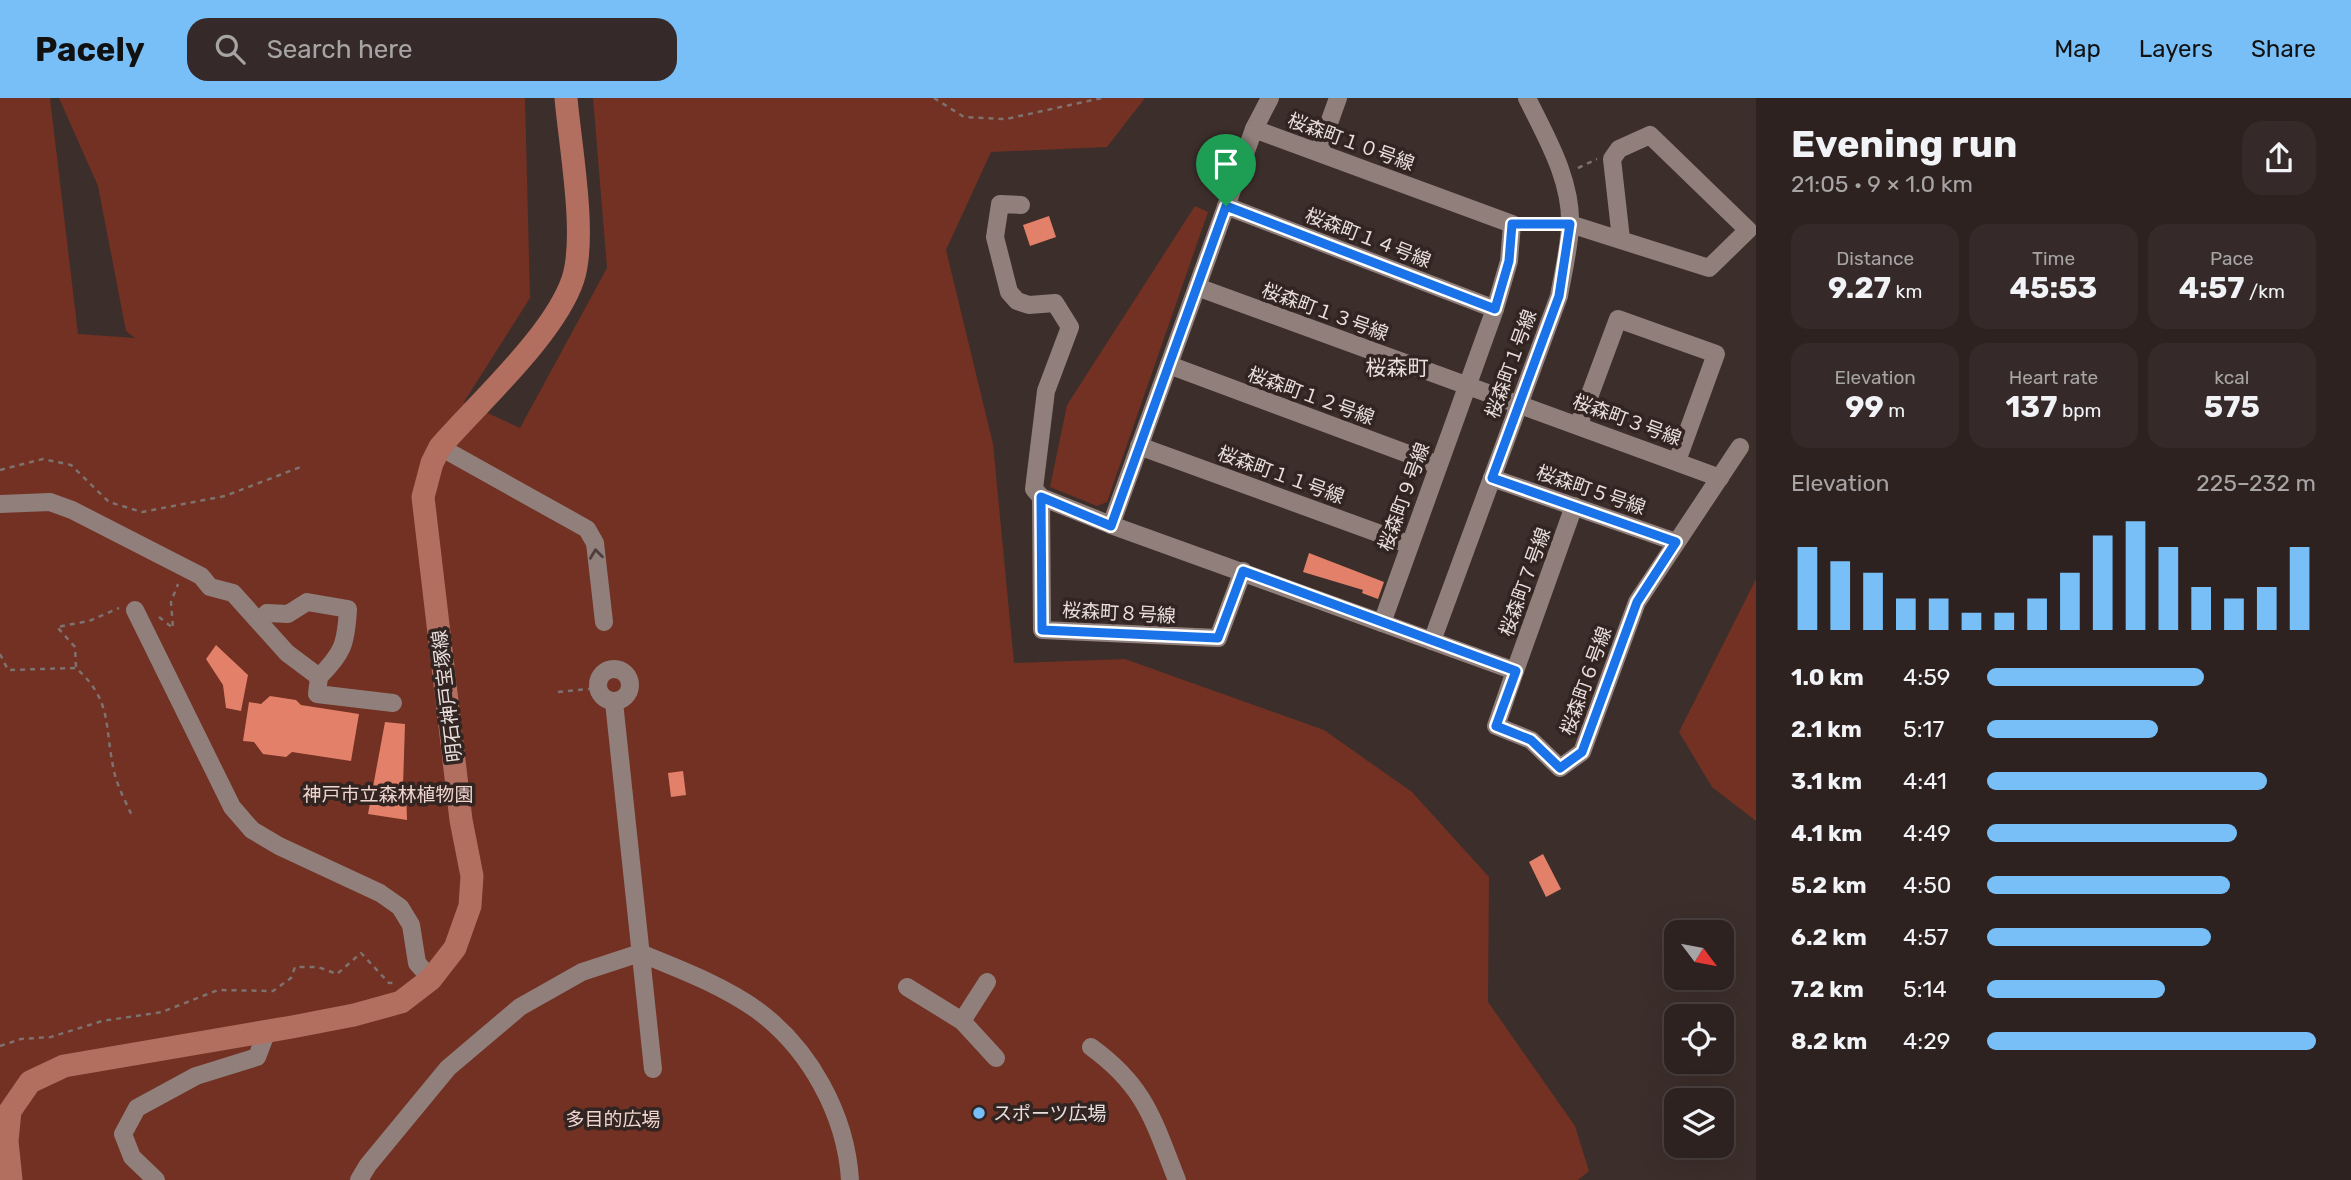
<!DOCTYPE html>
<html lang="en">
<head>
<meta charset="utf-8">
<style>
  body { margin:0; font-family:Rubik,"Noto Sans JP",sans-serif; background:#352a29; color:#f1f3f6; height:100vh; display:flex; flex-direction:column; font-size:26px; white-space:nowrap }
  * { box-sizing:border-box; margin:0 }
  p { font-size:23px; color:#a7a4a5 }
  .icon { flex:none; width:38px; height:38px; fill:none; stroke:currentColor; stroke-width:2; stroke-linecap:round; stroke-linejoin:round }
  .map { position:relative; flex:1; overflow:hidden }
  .sheet { display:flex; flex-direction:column; background:#2d2220; width:595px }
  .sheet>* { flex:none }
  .needle { width:46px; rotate:122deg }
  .fabs { position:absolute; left:1664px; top:822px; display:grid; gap:14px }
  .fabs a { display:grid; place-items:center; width:70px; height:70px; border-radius:14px; background:#2d2220; box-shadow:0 7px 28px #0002,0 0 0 2px #483f3e; font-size:35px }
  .pin { position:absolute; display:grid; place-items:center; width:60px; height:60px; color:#fff; margin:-72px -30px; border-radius:50% 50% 50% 0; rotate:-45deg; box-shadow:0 0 7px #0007 }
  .pin .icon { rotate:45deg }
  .round { display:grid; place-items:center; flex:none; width:74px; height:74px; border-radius:21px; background:#352a29 }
  .summary { display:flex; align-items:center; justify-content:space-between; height:119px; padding:0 35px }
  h1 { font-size:38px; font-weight:700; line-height:52px }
  .figures { display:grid; grid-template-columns:repeat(3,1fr); gap:10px; height:119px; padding:7px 35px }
  .figures div { display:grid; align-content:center; border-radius:18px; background:#352a29; text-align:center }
  .figures b { font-size:30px; font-weight:700 }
  .figures small { font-size:19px; font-weight:400 }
  .figures p { font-size:19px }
  .chart { height:196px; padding:14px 35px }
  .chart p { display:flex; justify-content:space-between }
  .chart svg { width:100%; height:126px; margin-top:7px; stroke:#78bff7; stroke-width:6 }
  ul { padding:0 35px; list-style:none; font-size:23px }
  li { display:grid; grid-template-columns:112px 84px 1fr; align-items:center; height:52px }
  li i { height:18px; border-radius:9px; background:#78bff7 }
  header { display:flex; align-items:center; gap:42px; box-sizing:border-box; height:98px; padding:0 35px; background:#78bff7; color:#111 }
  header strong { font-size:33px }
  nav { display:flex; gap:38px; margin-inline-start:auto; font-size:24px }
  .search { width:490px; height:63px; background:#352a29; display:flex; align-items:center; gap:18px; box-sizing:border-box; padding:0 24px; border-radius:21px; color:#a7a4a5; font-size:26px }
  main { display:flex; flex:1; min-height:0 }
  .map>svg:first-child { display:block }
</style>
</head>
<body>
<header>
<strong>Pacely</strong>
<div class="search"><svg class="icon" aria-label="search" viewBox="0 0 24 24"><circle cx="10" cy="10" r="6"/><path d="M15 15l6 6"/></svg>Search here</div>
<nav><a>Map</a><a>Layers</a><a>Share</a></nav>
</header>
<main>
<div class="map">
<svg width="1756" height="1082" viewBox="0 0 1756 1082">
  <rect width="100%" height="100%" fill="#3c2e2b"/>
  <g fill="#723123">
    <polygon points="0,0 50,0 78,236 135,240 126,233 98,88 59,0 525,0 530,200 464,304 520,330 607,170 593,0 1145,0 1107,49 991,54 946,152 993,346 1014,565 1125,561 1324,632 1412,694 1489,779 1488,904 1575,1028 1589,1073 1578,1082 0,1082"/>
    <polygon points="1195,108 1208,114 1107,404 1097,408 1050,389 1067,307"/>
    <polygon points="1756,481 1756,723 1712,689 1679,634"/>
  </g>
  <g fill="#e38069">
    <polygon points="1049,118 1056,139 1030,148 1023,127"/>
    <polygon points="1309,455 1384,484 1378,501 1362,495 1363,492 1303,474"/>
    <polygon points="216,547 248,577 241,613 226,610 223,587 206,561"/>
    <polygon points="270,598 296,602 301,607 359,616 351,663 292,654 286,659 263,656 254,644 243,643 249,604 261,606"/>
    <polygon points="385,624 405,626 403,688 406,689 407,722 368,716"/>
    <polygon points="683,673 686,697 671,699 668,675"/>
    <polygon points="1543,756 1561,791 1546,799 1529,764"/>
  </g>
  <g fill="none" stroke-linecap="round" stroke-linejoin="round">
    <g stroke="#7e726f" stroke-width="2.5" stroke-dasharray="5 5" stroke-linecap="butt">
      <polyline points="934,0 964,19 1006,21 1102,0"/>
      <polyline points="1578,70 1597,61"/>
      <polyline points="1526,126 1555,126"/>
      <polyline points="0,372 43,361 71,367 109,404 142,414 225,398 303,368"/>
      <polyline points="159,519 173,530 171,504 178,486"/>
      <path d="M 0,556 L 8,572 L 76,570 C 113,603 104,628 114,673 C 117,688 126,704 132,718"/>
      <polyline points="76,569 75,549 57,529 89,523 119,510"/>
      <polyline points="558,594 598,590"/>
      <polyline points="0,948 21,941 51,939 102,923 162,914 218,892 273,893 291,880 295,869 318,869 337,876 361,855 389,885 393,885"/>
    </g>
    <g stroke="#907f7b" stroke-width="18">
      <polyline points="1254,31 1270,0"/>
      <polyline points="1319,53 1338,0"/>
      <polyline points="1021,107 1000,106 995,139 1009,194 1017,203 1029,207 1055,205 1070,229 1046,293 1034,391 1041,399"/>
      <polyline points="1226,108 1495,211"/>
      <polyline points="1570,126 1709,170 1748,132 1650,37 1619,51 1612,61 1621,141"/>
      <polyline points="1197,189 1720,380"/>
      <polyline points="1169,267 1438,367"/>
      <polyline points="1579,326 1618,221 1716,256 1677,363"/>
      <polyline points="1139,348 1408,446"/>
      <polyline points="440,349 587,431 595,445 604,524"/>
      <polyline points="1492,380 1676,444"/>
      <polyline points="0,406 50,404 72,412 201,478 210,489 233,495 287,555 319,579 317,596 393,605"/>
      <polyline points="1111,427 1254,31 1512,126 1509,163 1495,211 1382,525"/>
      <polyline points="1243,473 1218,540 1042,532 1041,399 1111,427 1515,573 1496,628 1531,642 1560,670 1582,654 1637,504 1740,349"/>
      <polyline points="135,512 232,709 252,732 279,748 380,795 400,809 411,827 417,865 431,881"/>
      <path d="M 260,525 L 267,515 L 288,516 L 307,504 L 348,511 C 346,546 343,555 319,579"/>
      <path d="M 1432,543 L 1559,198 C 1563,175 1569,151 1570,128 C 1572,82 1546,39 1527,0"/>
      <circle cx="614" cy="587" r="16"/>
      <polyline points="1515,573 1574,408"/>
      <polyline points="614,604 653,971"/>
      <polyline points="907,889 962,923 996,960"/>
      <polyline points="962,923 987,884"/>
      <path d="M 1091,949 C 1146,989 1153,1022 1177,1082"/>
      <polyline points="156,1082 132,1059 123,1036 137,1010 196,978 257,959 267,933"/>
      <path d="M 359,1082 L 368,1067 L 448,970 L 520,909 L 582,874 L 640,855 C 679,871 722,887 757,912 C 810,951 846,1017 850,1082"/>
    </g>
    <path stroke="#b26e5e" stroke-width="23" d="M 11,1082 L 7,1043 L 10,1013 L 30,984 L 64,968 L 292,929 L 354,917 L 401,904 L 431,881 L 455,850 L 470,808 L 472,778 L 461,722 L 423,399 L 432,365 L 440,349 C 479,304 555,236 573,181 C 587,138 570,47 566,0"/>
  </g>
  <defs><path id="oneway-chevron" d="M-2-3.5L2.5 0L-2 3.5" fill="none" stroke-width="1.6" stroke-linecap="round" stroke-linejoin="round" transform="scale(1.75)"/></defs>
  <use stroke="#4e3f3c" href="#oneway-chevron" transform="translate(596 456) rotate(-97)"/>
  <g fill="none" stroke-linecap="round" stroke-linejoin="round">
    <g stroke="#fff" stroke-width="14">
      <polygon id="route" points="1226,108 1495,211 1509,163 1512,126 1570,126 1559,198 1492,380 1676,444 1637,504 1582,654 1560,670 1531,642 1496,628 1516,573 1243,473 1218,540 1042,532 1041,399 1111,428"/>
    </g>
    <use href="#route" stroke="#1a73e8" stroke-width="9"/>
  </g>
  <circle fill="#78bff7" stroke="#322421" stroke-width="2.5" cx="979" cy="1015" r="7"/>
  <g text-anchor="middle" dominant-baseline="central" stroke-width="7" stroke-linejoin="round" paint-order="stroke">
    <g font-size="19" fill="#e8dedc" stroke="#322421">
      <text transform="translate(1351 44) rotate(20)">桜森町１０号線</text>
      <text transform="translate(1368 140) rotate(21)">桜森町１４号線</text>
      <text transform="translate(1325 214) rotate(20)">桜森町１３号線</text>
      <text transform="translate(1511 266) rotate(-70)">桜森町１号線</text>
      <text transform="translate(1311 298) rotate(20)">桜森町１２号線</text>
      <text transform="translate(1627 322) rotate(20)">桜森町３号線</text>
      <text transform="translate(1281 377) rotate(20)">桜森町１１号線</text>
      <text transform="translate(1591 392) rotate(19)">桜森町５号線</text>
      <text transform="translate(1404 399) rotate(-70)">桜森町９号線</text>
      <text transform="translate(1525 484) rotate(-70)">桜森町７号線</text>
      <text transform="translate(1119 515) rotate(3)">桜森町８号線</text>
      <text transform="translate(1586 583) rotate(-70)">桜森町６号線</text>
      <text transform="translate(447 598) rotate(-97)">明石神戸宝塚線</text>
    </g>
    <g font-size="19" fill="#f0d5cf" stroke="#322421">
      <text x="388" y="696">神戸市立森林植物園</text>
      <text x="613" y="1021">多目的広場</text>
    </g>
    <g font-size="19" fill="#e8dedc" stroke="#322421" text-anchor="start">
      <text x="993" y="1015">スポーツ広場</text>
    </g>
    <g font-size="21" fill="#e8dedc" stroke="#322421">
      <text x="1397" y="269">桜森町</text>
    </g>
  </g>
</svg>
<div class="fabs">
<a><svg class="needle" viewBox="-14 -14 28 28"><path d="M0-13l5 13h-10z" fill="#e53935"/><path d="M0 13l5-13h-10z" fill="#a7a4a5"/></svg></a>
<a><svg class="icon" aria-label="locate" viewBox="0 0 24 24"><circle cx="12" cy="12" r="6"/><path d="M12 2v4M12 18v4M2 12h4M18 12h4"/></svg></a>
<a><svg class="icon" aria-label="layers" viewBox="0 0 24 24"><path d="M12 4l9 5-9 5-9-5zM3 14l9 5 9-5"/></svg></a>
</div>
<div class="pin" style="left:1226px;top:108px;background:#1e9e55"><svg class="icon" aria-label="arrive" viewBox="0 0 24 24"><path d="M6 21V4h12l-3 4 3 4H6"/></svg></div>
</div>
<section class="sheet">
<div class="summary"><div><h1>Evening run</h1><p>21:05 · 9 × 1.0 km</p></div><a class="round"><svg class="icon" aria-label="share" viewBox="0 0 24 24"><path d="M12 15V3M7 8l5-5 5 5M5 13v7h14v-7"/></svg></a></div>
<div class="figures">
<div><p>Distance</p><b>9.27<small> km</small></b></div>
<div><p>Time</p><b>45:53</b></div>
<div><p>Pace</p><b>4:57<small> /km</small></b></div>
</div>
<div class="figures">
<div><p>Elevation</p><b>99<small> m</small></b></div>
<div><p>Heart rate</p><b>137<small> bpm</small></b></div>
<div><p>kcal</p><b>575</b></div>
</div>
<div class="chart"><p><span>Elevation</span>225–232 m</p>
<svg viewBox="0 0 160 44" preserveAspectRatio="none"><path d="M5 44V15M15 44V20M25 44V24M35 44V33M45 44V33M55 44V38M65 44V38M75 44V33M85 44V24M95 44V11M105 44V6M115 44V15M125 44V29M135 44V33M145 44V29M155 44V15"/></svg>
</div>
<ul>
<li><b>1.0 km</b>4:59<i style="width:66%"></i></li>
<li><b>2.1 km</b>5:17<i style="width:52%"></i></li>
<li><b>3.1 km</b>4:41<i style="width:85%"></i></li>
<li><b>4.1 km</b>4:49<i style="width:76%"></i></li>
<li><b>5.2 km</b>4:50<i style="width:74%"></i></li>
<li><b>6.2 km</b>4:57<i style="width:68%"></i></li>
<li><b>7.2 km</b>5:14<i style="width:54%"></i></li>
<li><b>8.2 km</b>4:29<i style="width:100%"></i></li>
</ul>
</section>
</main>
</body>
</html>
